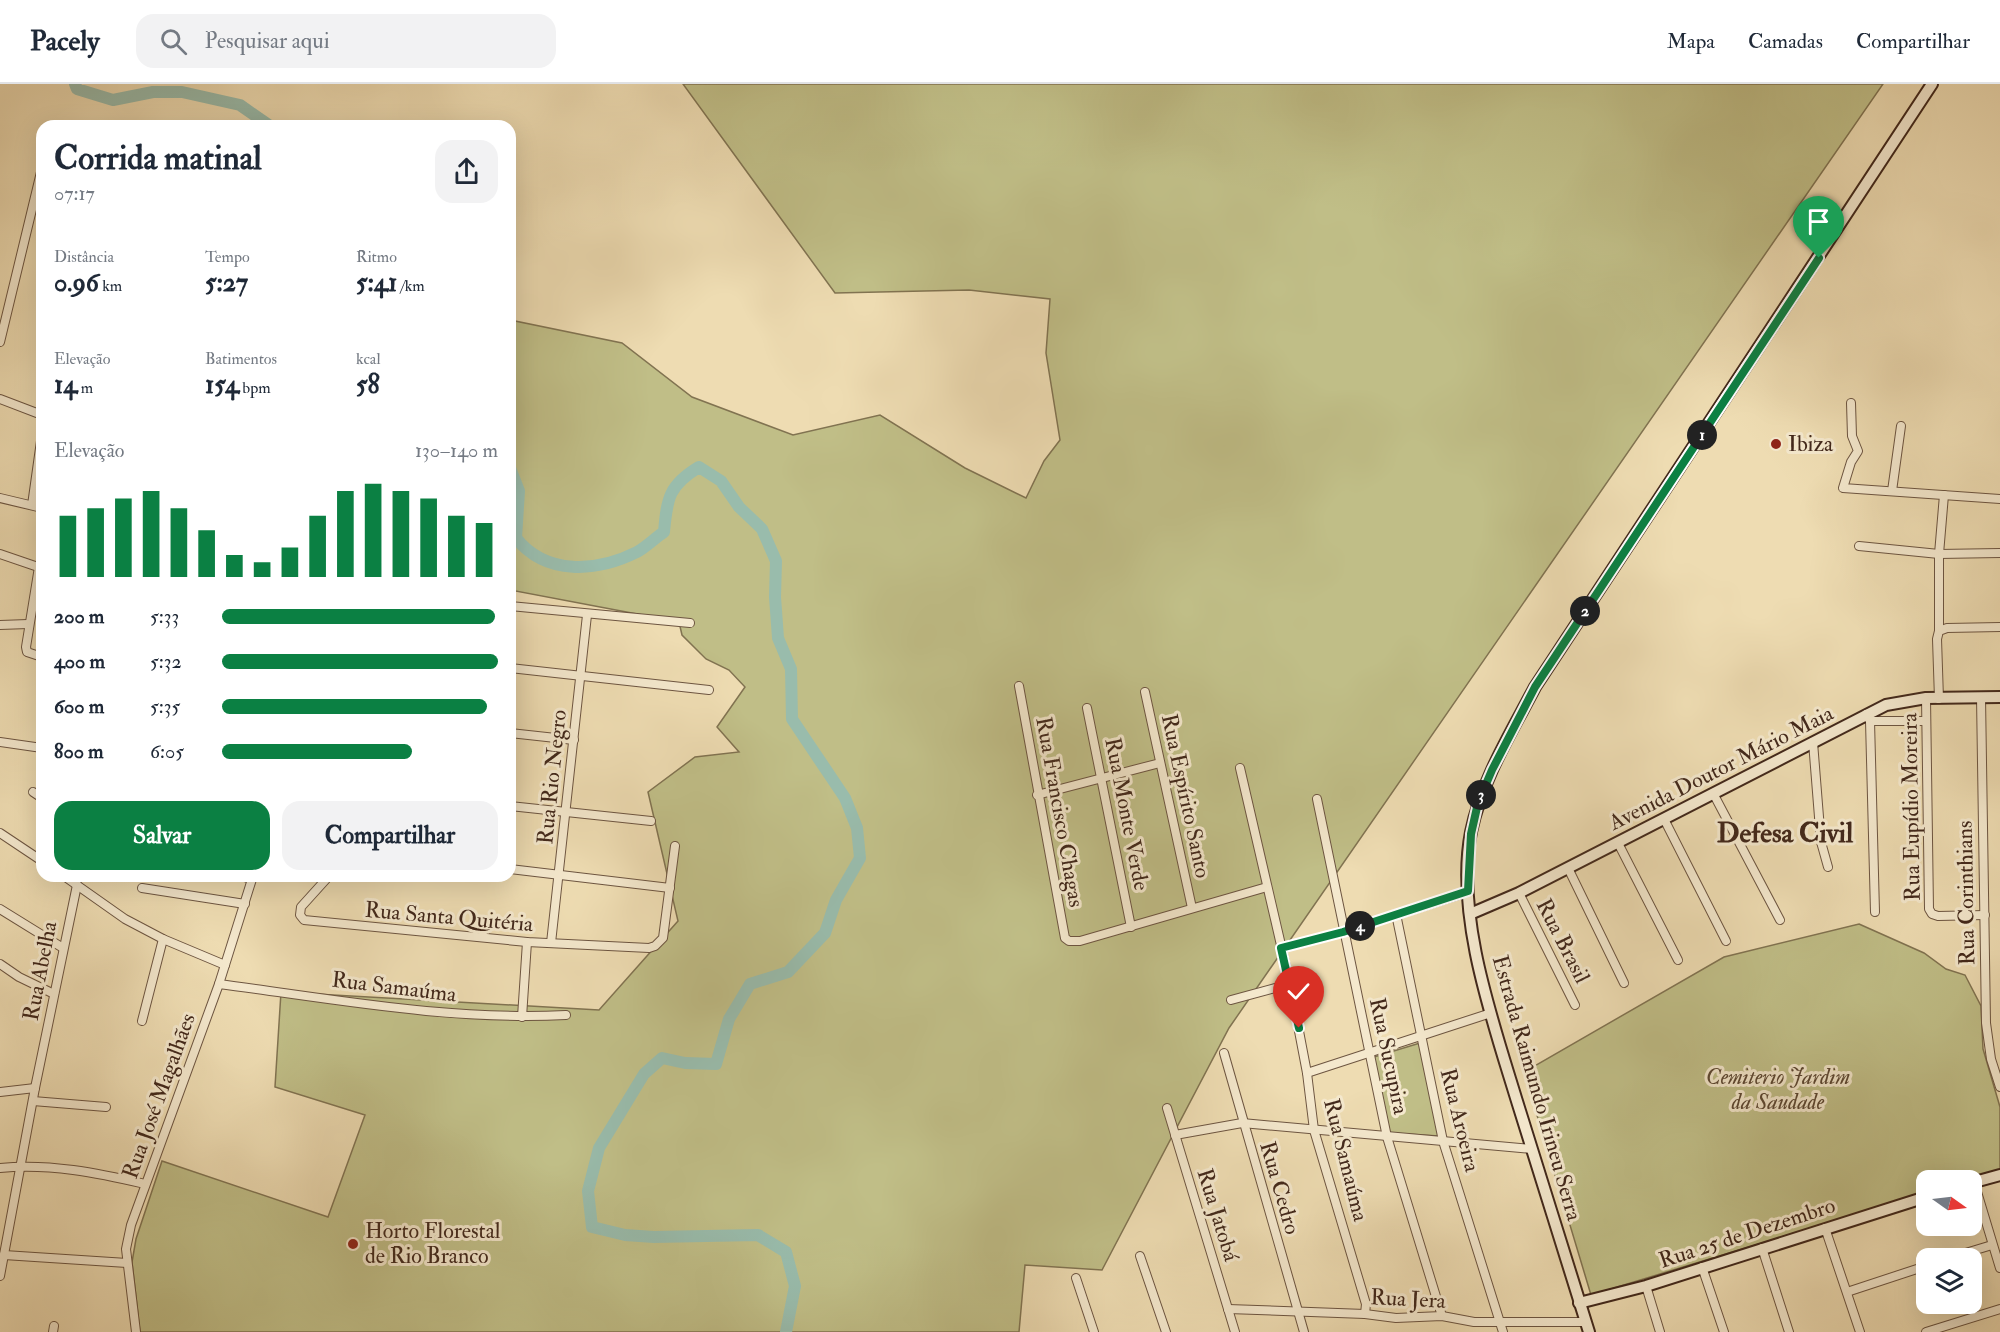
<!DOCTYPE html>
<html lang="pt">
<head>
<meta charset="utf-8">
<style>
  body { margin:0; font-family:"IM FELL Double Pica",serif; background:#f2f2f3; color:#1f2937; height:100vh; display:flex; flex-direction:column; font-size:22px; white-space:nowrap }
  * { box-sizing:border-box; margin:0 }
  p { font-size:20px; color:#747a83 }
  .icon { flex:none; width:33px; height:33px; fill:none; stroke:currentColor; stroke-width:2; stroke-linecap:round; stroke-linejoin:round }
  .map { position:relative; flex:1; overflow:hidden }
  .sheet { position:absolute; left:36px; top:36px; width:480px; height:762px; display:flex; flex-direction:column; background:#fff; border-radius:18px; box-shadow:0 6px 24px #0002 }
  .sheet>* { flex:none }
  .needle { width:39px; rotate:104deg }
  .buttons { position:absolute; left:1916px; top:1086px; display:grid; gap:12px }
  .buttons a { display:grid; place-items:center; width:66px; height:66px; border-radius:12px; background:#fff; box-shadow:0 6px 24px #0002; font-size:30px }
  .pin { position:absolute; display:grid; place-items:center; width:51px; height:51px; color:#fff; margin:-62px -26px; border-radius:50% 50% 50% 0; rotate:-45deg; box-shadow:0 0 6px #0007 }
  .pin .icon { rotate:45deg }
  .km { position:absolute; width:30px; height:30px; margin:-15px; border-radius:50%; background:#222; color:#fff; font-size:16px; line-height:30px; text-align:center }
  .round { display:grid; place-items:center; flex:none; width:63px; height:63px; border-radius:18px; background:#f2f2f3 }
  .summary { display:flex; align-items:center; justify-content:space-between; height:102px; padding:0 18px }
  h1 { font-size:33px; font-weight:700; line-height:45px }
  .figures { display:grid; grid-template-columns:repeat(3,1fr); gap:9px; height:102px; padding:6px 18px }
  .figures div { display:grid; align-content:center }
  .figures b { font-size:26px; font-weight:700 }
  .figures small { font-size:16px; font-weight:400 }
  .figures p { font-size:16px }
  .chart { height:168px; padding:12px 18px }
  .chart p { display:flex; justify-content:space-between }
  .chart svg { width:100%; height:108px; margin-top:6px; stroke:#0b8043; stroke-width:6 }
  .action { display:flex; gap:12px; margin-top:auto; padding:12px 18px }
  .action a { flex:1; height:69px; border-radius:18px; background:#0b8043; color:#fff; font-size:24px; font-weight:700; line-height:69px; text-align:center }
  .action a+a { background:#f2f2f3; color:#1f2937 }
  ul { padding:0 18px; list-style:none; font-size:20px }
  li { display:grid; grid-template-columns:96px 72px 1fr; align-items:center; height:45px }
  li i { height:15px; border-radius:8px; background:#0b8043 }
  header { display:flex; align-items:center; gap:36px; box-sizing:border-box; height:84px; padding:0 30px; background:#fff; border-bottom:2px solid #e0e1e3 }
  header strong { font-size:28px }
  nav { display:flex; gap:33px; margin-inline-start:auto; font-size:21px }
  .search { width:420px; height:54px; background:#f2f2f3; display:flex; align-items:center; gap:15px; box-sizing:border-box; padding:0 21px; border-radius:18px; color:#747a83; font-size:22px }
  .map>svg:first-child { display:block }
</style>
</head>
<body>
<header>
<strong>Pacely</strong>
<div class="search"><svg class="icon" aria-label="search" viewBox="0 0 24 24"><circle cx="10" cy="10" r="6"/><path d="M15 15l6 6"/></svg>Pesquisar aqui</div>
<nav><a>Mapa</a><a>Camadas</a><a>Compartilhar</a></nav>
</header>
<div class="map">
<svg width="2000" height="1248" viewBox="0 0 2000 1248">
  <rect width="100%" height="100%" fill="#eedcb2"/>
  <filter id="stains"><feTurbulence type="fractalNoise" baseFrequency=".00333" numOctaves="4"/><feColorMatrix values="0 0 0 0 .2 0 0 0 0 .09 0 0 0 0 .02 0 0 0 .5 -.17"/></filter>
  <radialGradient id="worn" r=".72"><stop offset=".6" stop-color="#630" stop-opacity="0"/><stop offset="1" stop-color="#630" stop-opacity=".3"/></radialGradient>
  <g fill="#c0be87" stroke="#817351" stroke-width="1.5">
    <polygon points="683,0 1883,0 1229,944 1102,1186 1025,1181 1019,1248 140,1248 132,1178 136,1155 162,1077 328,1133 365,1031 275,1003 281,908 599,926 678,837 648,708 695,673 739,668 717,643 745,603 729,586 706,575 682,551 679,538 510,506 510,236 622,259 692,313 793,351 880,331 965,384 1026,414 1044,377 1060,356 1046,269 1050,215 969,206 835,209"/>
    <polygon points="1859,840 1924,869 1946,885 1965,891 1981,922 1983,965 2000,1023 2000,1086 1967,1096 1926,1096 1926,1109 1591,1211 1524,988 1724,873"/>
    <polygon points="1420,959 1439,1052 1390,1049 1374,973"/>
  </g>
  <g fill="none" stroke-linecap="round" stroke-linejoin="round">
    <g stroke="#99bcac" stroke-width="12">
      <polyline points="75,0 77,5 113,16 153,8 182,8 240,21 270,42"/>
      <path d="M 510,384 L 519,407 L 516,454 C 546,492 597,488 637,468 C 646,463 655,454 664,448 C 667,414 669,401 699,383 L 721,397 L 739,423 L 762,445 L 776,477 L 775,513 L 778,554 L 791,585 L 792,635 L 845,714 L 857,744 L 860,774 L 836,816 L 825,849 L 788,888 L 750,900 L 729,935 L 716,980 L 685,979 L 662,974 L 644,990 L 599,1064 L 588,1107 L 592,1143 L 625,1151 L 654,1153 L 758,1151 L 786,1168 L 795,1202 L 786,1248"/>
    </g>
    <g stroke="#6d5541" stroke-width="10">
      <g id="street">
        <polyline points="0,258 42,84"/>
        <polyline points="0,315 42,331"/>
        <polyline points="1851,319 1852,352 1858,367 1851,378 1843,404 2000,415"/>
        <polyline points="1892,407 1901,342"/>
        <polyline points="0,414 42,424"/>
        <polyline points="32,421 42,350"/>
        <polyline points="1859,462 1939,470 2000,469"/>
        <polyline points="0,470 41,484"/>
        <polyline points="39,483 26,563 27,568 42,573"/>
        <polyline points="510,522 690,539"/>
        <polyline points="0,541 28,540"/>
        <polyline points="1939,547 1939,470 1944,411"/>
        <polyline points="510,584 709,606"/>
        <polyline points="1019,602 1065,854 1069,857 1080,857 1267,803"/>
        <polyline points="1145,608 1192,824"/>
        <polyline points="1981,613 1986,939 1991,975 2000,1003"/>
        <polyline points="1926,614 1929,825 1932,830 1938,832 1985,831"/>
        <polyline points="1939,615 1937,555 1939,547 1947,544 2000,543"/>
        <polyline points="1087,624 1131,843"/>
        <polyline points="1866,630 1870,637 1875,828"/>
        <polyline points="1870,637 1926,637"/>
        <polyline points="510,649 574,656"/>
        <polyline points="0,658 42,664"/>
        <polyline points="1813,658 1821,758 1828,783"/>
        <polyline points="1240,684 1290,900 1307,989 1314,1046 1366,1220 1365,1230"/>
        <polyline points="33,708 42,714"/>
        <polyline points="1713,709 1780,836"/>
        <polyline points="1037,711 1160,679"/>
        <polyline points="1317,715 1387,1053 1442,1232"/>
        <polyline points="510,722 651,737"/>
        <polyline points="1664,735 1726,857"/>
        <polyline points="0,749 42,777"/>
        <polyline points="1618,759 1678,876"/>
        <polyline points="1568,784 1624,899"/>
        <polyline points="510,785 670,804"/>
        <polyline points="64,792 125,835 163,855 225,881"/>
        <polyline points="241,792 251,795"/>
        <polyline points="329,792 301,823 300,831 304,836 527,858 649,864 655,862 663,854 675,762"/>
        <polyline points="142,804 245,820"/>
        <polyline points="1519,809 1575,921"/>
        <polyline points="0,825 63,864"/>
        <polyline points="1396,830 1443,1057 1503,1248"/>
        <polyline points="551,859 587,531"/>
        <polyline points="1281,864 1343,848 1468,808"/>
        <polyline points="0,880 19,893 54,910"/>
        <path d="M 219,900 C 334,915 450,937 566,931"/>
        <polyline points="1231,916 1290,900"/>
        <polyline points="522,933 527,858"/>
        <polyline points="142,937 163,855"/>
        <polyline points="1224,969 1304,1248"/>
        <polyline points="1307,989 1491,929"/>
        <polyline points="0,1008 35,1004"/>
        <polyline points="33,1017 106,1023"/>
        <polyline points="1167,1024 1235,1248"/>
        <polyline points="1175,1051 1242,1039 1532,1065"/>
        <path d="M 0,1084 C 49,1079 98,1089 145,1100"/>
        <polyline points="1974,1098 2000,1184"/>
        <polyline points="1825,1144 1860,1248"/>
        <polyline points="1762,1164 1789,1248"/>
        <polyline points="4,1171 127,1179"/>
        <polyline points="1140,1172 1166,1248"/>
        <polyline points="1949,1174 1992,1161"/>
        <polyline points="1702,1183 1724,1248"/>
        <polyline points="0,1192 35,1004 77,801"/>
        <polyline points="1076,1194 1094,1248"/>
        <polyline points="1646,1202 1660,1248"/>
        <polyline points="1847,1208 1926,1182"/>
        <polyline points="1228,1225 1365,1230 1396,1234 1442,1232 1474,1238 1586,1238"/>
        <polyline points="53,1248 54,1242"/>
        <polyline points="136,1248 126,1165 131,1141 219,900 253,792"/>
        <polyline points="1926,1248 2000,1225"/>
      </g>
    </g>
    <g stroke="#42281b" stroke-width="14">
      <g id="secondary">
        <polyline points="1470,830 1519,809 1886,621 1926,614 2000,613"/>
        <polyline points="1971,1099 2000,1091"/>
        <polyline points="1579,1219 1646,1202 1926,1113"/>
        <path d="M 1589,1248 C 1565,1170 1540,1092 1516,1014 C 1492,935 1455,830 1471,748 C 1482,695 1511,649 1535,603 L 1932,0"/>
      </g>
    </g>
    <use href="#street" stroke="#f4e8cd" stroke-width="8"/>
    <use href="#secondary" stroke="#f4e8cd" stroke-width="10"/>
  </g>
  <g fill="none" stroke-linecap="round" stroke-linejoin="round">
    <g stroke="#fff" stroke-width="12">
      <polyline id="route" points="1299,944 1281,864 1343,848 1468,807 1471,750 1478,719 1492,686 1535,603 1819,174"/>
    </g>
    <use href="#route" stroke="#0b8043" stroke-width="8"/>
  </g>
  <g fill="#8f2418" stroke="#f4e8cd" stroke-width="2">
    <circle cx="1776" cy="360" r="6"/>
    <circle cx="353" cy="1160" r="6"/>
  </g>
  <g text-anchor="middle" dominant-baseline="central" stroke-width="6" stroke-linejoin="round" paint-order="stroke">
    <g font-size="22" fill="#42281b" stroke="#f4e8cd" text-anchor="start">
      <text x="1788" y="360">Ibiza</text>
      <text x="365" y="1147">Horto Florestal<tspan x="365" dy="25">de Rio Branco</tspan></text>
    </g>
    <g font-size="22" fill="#42281b" stroke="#f4e8cd">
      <text transform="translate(1721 684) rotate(-27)">Avenida Doutor Mário Maia</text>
      <text transform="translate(552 693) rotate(-84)">Rua Rio Negro</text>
      <text transform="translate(1186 712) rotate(78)">Rua Espírito Santo</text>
      <text transform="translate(1911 723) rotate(-91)">Rua Eupídio Moreira</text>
      <text transform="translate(1060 728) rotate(80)">Rua Francisco Chagas</text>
      <text transform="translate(1127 730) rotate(79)">Rua Monte Verde</text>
      <text transform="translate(1966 809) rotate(-91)">Rua Corinthians</text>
      <text transform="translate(449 833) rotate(5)">Rua Santa Quitéria</text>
      <text transform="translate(1563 857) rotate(63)">Rua Brasil</text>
      <text transform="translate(40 887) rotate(-79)">Rua Abelha</text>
      <text transform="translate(394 903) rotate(7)">Rua Samaúma</text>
      <text transform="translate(1389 972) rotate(78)">Rua Sucupira</text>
      <text transform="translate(1537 1004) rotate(74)">Estrada Raimundo Irineu Serra</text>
      <text transform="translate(159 1012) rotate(-70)">Rua José Magalhães</text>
      <text transform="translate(1460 1036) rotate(76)">Rua Aroeira</text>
      <text transform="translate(1346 1076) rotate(76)">Rua Samaúma</text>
      <text transform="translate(1280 1104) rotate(74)">Rua Cedro</text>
      <text transform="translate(1218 1131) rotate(73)">Rua Jatobá</text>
      <text transform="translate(1747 1149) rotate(-18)">Rua 25 de Dezembro</text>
      <text transform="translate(1408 1215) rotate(3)">Rua Jera</text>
    </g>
    <g font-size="22" font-style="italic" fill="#5b4631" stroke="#f4e8cd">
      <text x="1778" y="993">Cemiterio Jardim<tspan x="1778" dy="25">da Saudade</tspan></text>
    </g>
    <g font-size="28" font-weight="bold" fill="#42281b" stroke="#f4e8cd">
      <text x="1785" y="749">Defesa Civil</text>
    </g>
  </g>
  <rect width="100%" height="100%" filter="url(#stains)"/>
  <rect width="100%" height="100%" fill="url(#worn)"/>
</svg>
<div class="buttons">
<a><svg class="needle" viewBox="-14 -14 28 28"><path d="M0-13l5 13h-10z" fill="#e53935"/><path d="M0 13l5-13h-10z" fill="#747a83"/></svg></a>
<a><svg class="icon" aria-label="layers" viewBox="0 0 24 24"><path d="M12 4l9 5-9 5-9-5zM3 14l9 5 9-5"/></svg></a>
</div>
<div class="pin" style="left:1819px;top:174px;background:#1e9e55"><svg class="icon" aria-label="arrive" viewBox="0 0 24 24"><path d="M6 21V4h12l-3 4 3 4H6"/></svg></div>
<div class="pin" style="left:1299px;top:944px;background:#d93025"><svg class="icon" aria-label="check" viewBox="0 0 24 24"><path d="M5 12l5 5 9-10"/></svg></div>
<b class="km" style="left:1702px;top:351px">1</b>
<b class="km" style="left:1585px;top:527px">2</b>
<b class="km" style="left:1481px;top:711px">3</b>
<b class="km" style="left:1360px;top:842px">4</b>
<section class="sheet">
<div class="summary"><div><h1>Corrida matinal</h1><p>07:17</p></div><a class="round"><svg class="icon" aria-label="share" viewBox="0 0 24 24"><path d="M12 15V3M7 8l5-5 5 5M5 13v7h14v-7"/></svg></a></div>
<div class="figures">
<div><p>Distância</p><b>0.96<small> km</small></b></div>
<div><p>Tempo</p><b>5:27</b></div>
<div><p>Ritmo</p><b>5:41<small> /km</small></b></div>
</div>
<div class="figures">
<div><p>Elevação</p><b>14<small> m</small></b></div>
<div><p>Batimentos</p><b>154<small> bpm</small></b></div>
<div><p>kcal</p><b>58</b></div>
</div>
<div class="chart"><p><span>Elevação</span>130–140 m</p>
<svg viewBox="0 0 160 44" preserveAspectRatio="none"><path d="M5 44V19M15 44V16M25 44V12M35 44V9M45 44V16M55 44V25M65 44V35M75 44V38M85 44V32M95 44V19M105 44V9M115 44V6M125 44V9M135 44V12M145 44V19M155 44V22"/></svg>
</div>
<ul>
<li><b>200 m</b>5:33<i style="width:99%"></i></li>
<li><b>400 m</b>5:32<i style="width:100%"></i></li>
<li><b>600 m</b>5:35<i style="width:96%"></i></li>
<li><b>800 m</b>6:05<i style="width:69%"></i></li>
</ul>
<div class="action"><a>Salvar</a><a>Compartilhar</a></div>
</section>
</div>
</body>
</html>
